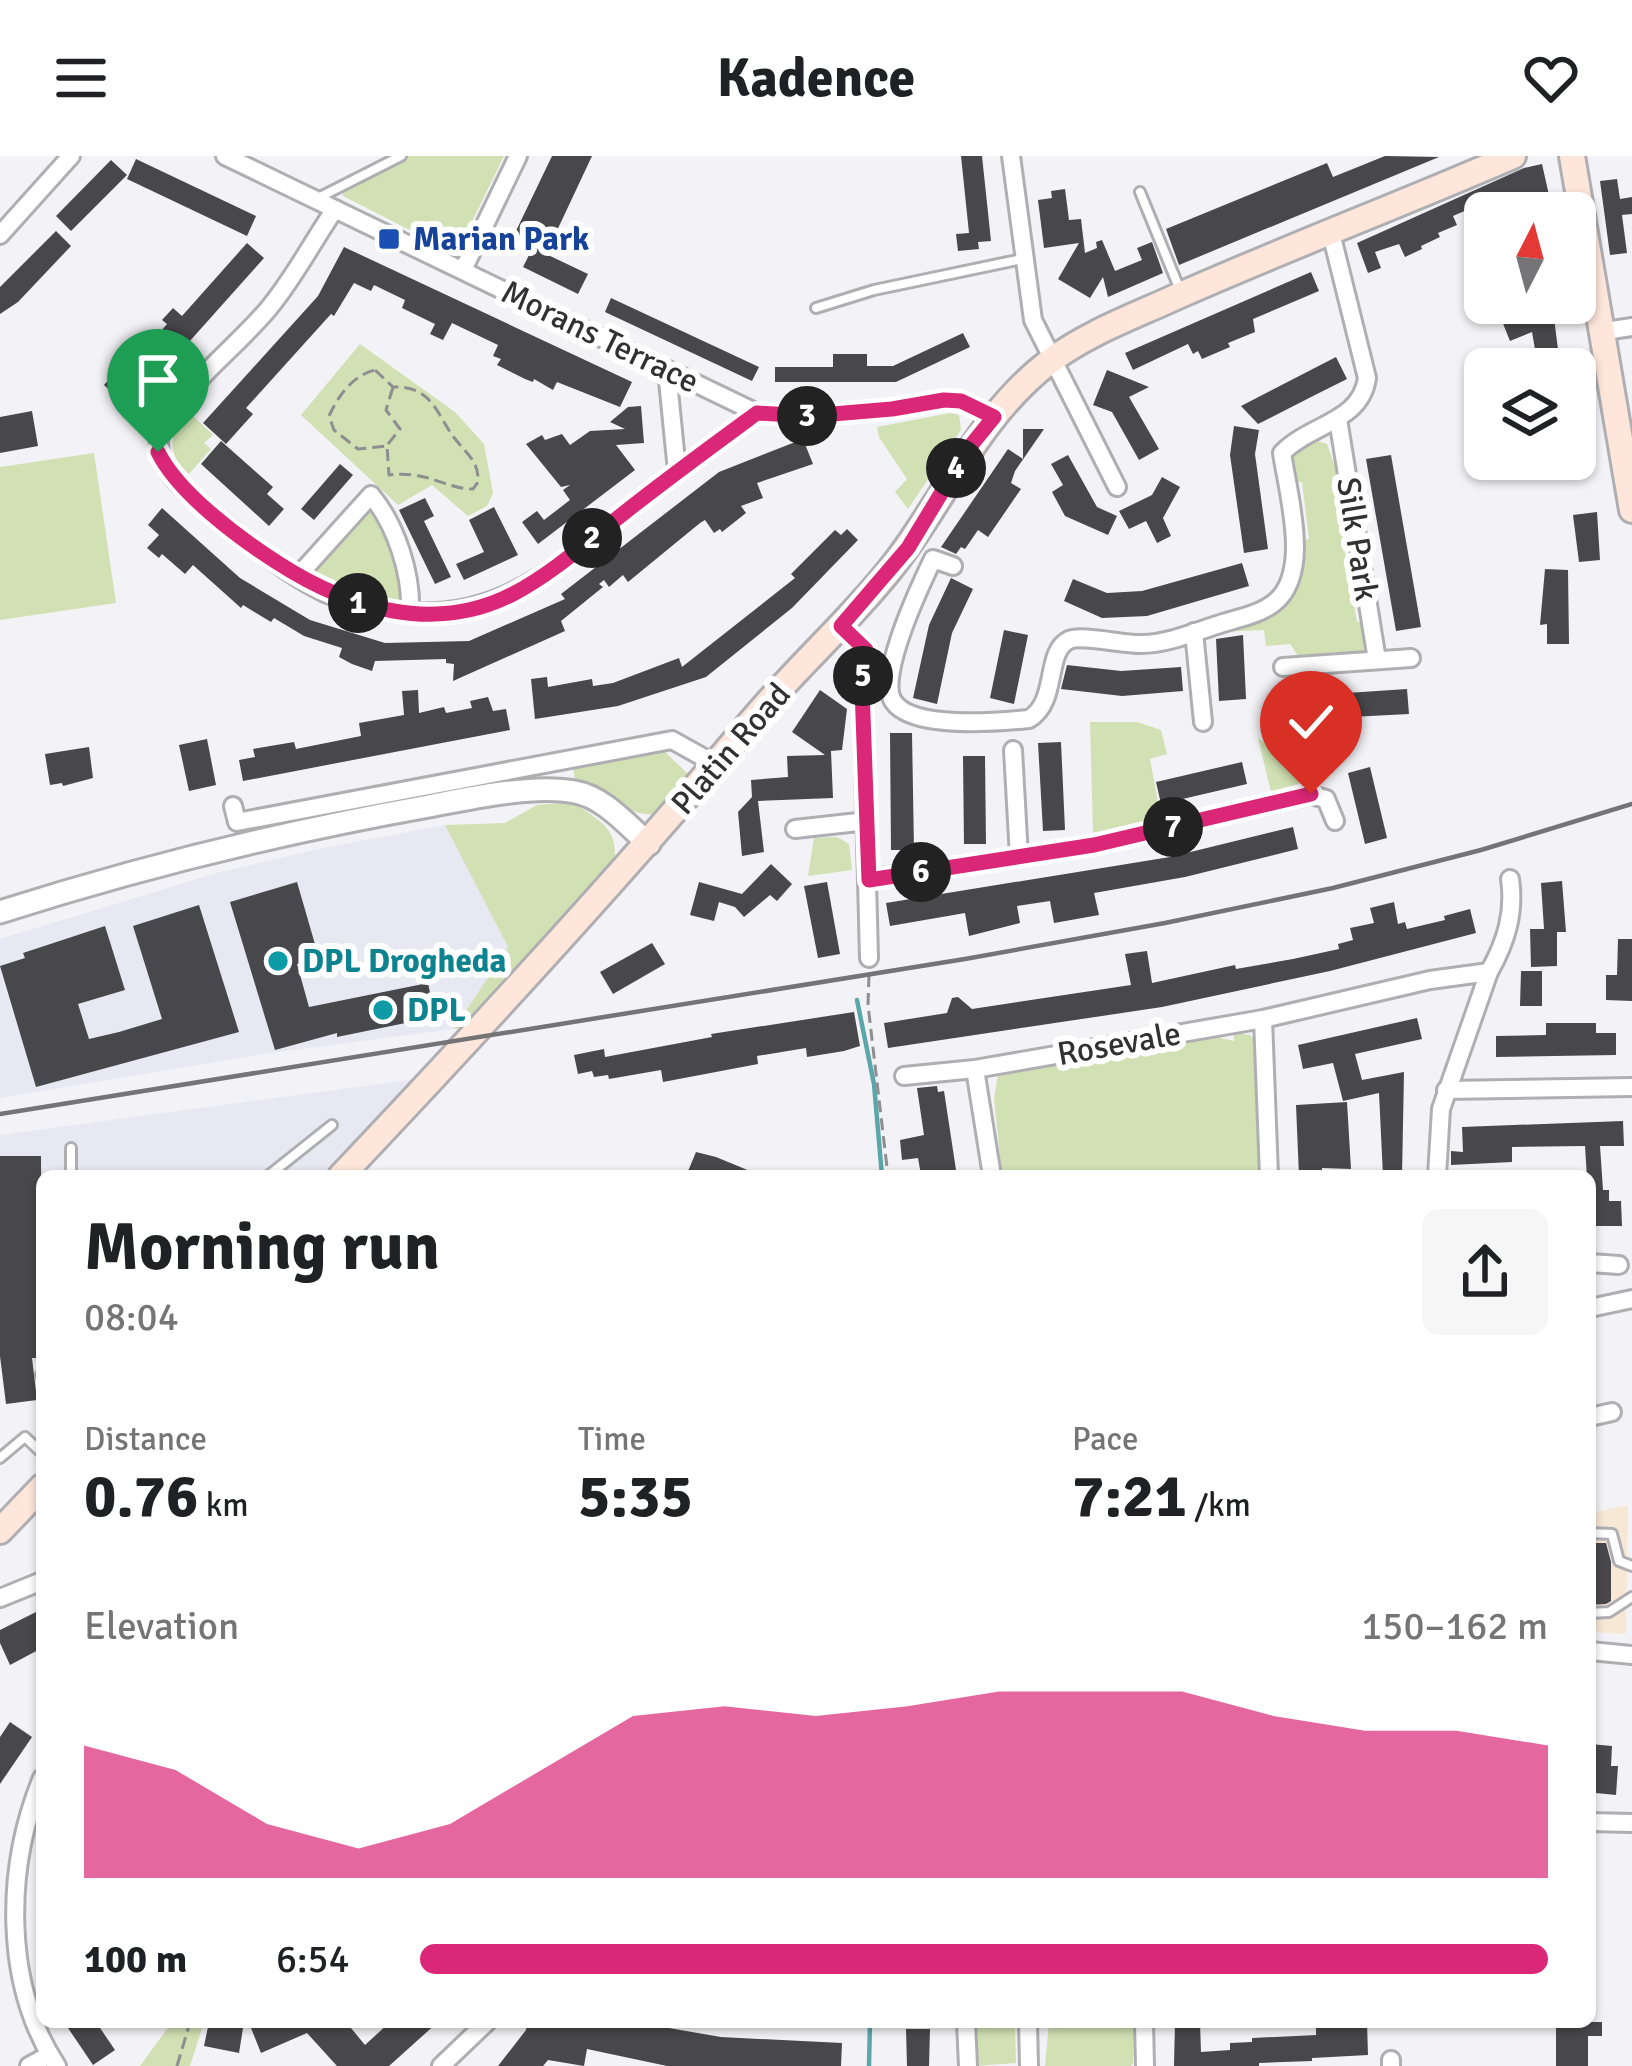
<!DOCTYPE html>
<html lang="en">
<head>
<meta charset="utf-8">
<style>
  body { margin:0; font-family:Signika,sans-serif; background:#f6f6f6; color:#202124; height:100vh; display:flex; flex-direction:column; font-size:45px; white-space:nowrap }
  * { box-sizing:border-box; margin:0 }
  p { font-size:39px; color:#757577 }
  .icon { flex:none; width:66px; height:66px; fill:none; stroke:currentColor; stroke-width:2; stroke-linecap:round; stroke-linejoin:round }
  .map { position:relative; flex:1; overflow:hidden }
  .sheet { position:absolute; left:36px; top:1014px; width:1560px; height:858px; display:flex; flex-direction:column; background:#fff; border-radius:18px; box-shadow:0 3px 9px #0004 }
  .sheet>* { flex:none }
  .needle { width:78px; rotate:6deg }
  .tools { position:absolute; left:1464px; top:36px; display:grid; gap:24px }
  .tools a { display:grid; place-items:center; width:132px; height:132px; border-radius:18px; background:#fff; box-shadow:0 3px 9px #0004; font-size:60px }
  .pin { position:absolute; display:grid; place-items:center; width:102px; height:102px; color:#fff; margin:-123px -51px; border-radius:50% 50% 50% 0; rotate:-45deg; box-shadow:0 0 12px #0007 }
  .pin .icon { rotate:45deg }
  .km { position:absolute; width:60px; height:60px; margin:-30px; border-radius:50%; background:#222; color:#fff; font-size:33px; line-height:60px; text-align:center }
  .round { display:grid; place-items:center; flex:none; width:126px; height:126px; border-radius:18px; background:#f6f6f6 }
  .summary { display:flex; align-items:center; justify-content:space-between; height:204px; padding:0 48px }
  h1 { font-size:66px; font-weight:700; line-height:90px }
  .figures { display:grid; grid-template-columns:repeat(3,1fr); gap:18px; height:204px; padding:12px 48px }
  .figures div { display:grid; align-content:center }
  .figures b { font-size:60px; font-weight:700 }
  .figures small { font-size:33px; font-weight:400 }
  .figures p { font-size:33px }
  .chart { height:336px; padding:24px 48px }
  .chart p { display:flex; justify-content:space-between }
  .chart svg { width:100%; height:216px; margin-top:12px; fill:#db2777; opacity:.7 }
  ul { padding:0 48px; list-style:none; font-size:39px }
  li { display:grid; grid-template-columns:192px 144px 1fr; align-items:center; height:90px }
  li i { height:30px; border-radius:15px; background:#db2777 }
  header { display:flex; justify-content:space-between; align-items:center; height:156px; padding:0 48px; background:#fff; font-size:54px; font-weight:700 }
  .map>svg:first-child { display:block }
</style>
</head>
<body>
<header><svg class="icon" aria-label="menu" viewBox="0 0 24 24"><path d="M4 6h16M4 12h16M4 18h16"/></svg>Kadence<svg class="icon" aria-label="heart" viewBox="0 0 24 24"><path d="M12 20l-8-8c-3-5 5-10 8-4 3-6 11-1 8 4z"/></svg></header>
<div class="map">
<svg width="1632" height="1910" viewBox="0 0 1632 1910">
  <rect width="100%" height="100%" fill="#f3f3f7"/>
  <polygon fill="#f7e7d5" points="1628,1349 1626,1478 1590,1476 1590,1357"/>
  <g fill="#e8e8f3">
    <polygon points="445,669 508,791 454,873 271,897 0,942 0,783 217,717 318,693"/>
    <polygon points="423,922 323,1020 42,1020 42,1205 0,1206 0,979"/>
  </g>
  <g fill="#d1e1b3">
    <polygon points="408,0 504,0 463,84 450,90 437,88 343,40 343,33"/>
    <polygon points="360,188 455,256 484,288 493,337 487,350 468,360 432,329 398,349 301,259"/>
    <path d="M 189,256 L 213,279 L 204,287 L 211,293 L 189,318 C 165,296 169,278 189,256 Z"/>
    <polygon points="950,257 959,259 961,274 908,353 895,336 907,323 879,281 877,271"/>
    <path d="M 1314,284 L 1327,288 L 1338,319 L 1332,321 L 1342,379 L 1348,379 L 1350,389 L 1344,391 L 1357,466 L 1363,466 L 1366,489 L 1362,498 L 1300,503 L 1290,488 L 1266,490 L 1264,474 L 1218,476 C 1273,460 1311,450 1303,384 L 1309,383 L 1302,326 L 1295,326 L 1292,300 L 1304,286 Z"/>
    <polygon points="94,297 116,447 0,464 0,311"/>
    <polygon points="374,350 384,364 407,436 402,445 351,433 311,413 363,352"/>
    <polygon points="1090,566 1137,566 1161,574 1167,598 1150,603 1161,663 1093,678"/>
    <path d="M 1258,582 C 1283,601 1299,599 1327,590 L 1334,617 L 1271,636 Z"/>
    <path d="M 665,596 L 688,618 L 653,658 C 624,661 604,630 575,623 L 573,613 Z"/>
    <path d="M 572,646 C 597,663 620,672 614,706 L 468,872 L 454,873 L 508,791 L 445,669 L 505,667 L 537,649 Z"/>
    <polygon points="837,681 849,688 852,714 808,720 814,682"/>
    <polygon points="1234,876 1250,879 1256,885 1258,1020 1002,1020 994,942 998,918 1212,880 1234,885"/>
    <polygon points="172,1866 204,1866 190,1910 140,1910"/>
    <polygon points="977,1866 1015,1866 1016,1907 975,1910"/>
    <polygon points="1049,1866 1129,1867 1134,1872 1133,1907 1131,1910 1045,1910"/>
  </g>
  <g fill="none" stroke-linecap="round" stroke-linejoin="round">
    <g stroke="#5aa6a9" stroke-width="4.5">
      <polyline points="857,844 874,928 882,1020"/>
      <polyline points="869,1910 870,1866"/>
    </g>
  </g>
  <g fill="#48474b">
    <polygon points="552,0 592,0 546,98 588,118 578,138 523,111 535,87 515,77"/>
    <polygon points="961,0 982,0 991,85 978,86 979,93 958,95 956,78 969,77"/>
    <polygon points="1385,0 1439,1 1179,109 1166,73 1327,7 1333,21"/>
    <polygon points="136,3 256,60 247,80 127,23"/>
    <polygon points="111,4 127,19 71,75 56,60"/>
    <polygon points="1542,8 1553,57 1531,57 1530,50 1512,57 1487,57 1483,47 1453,60 1457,69 1438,77 1440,81 1421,90 1422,93 1405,101 1399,88 1375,96 1381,112 1368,117 1357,87 1524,12"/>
    <polygon points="1617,23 1620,43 1632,41 1632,58 1622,59 1627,97 1610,99 1600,25"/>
    <polygon points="1065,33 1069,64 1081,63 1085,97 1097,92 1096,86 1102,84 1115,115 1142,104 1137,92 1152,86 1163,117 1108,141 1103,121 1090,142 1058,123 1079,87 1044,92 1038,44 1052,42 1051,35"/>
    <polygon points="56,75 71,90 18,146 0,158 0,131"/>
    <polygon points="247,87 264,102 130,252 104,229 138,192 143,196 167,168 162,164 173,152 182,160"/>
    <polygon points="344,91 632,226 620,251 557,226 553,234 534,223 533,226 525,223 497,209 501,203 493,200 498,189 452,167 443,184 430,178 435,168 402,152 405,144 374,129 371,135 354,127 334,160 331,158 246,252 253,258 226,288 203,267 318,140"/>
    <polygon points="1311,116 1319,135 1253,163 1255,176 1228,187 1230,191 1202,203 1198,195 1193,198 1188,188 1133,214 1125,197"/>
    <polygon points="611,142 759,211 752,225 605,156"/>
    <polygon points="1517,159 1520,167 1554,162 1559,201 1537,205 1532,176 1510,185 1502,165"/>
    <polygon points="963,177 970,191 896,226 775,226 775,211 833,211 833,198 867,198 867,210 893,210"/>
    <polygon points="1336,201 1347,223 1317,238 1258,268 1241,250"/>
    <polygon points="1107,214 1149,231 1129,241 1159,293 1139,304 1112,256 1093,249"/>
    <polygon points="641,250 644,287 616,289 635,314 538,388 522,366 537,355 544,364 570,344 563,334 570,329 561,331 526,288 542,279 545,284 562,278 570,289 590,275 625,273 610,266 628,251"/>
    <polygon points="32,255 38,290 0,297 0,261"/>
    <polygon points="1234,270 1259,274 1255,298 1268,393 1244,397 1230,299"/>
    <polygon points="1023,273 1044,273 1015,315 1011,327 1021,333 988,381 978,374 965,393 961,391 956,398 941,391 1008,293 1023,303"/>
    <polygon points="803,283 813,308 757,327 763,342 741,350 746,357 722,376 720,373 714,377 705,364 700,367 628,426 623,419 609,431 604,424 599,428 603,431 561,465 565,475 453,525 454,508 446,507 446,503 375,505 372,515 352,508 339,501 342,492 304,480 274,462 271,466 243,449 241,452 193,409 185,418 162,398 159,402 147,392 159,379 148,369 162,352 240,422 310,464 385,487 469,485 565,443 561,438 719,316"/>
    <polygon points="221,285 273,331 267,338 284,353 269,370 201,308"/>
    <polygon points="1068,299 1097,351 1117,360 1108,379 1065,360 1052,336 1063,329 1051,308"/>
    <polygon points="1391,299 1421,471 1396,475 1366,303"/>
    <polygon points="340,308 353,319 314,364 301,353"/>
    <polygon points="1162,321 1180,331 1163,362 1171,380 1157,387 1146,365 1129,373 1119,355 1152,339"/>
    <polygon points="425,342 434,360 424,365 451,421 435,428 399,354"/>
    <polygon points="494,351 518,399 464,424 456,408 484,396 469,364"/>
    <polygon points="1597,356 1600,404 1579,406 1573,359"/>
    <polygon points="847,373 858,384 792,452 706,521 618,550 535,563 531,523 547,521 548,531 592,523 593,530 613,527 679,502 682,511 795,422 791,418 835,374 841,379"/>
    <polygon points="1242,407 1249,430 1147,460 1102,462 1064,445 1073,423 1107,437 1142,435"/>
    <polygon points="1545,413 1568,414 1569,488 1547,488 1547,468 1540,469"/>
    <polygon points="951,422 973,433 952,477 937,548 913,542 929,469"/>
    <polygon points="1004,474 1028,479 1014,548 990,542"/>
    <polygon points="1243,479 1246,543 1219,545 1216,483"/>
    <polygon points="1067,509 1121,515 1181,511 1183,535 1122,540 1061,533"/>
    <polygon points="1407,533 1409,558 1273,565 1272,542"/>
    <polygon points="418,534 419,557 444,551 446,557 472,552 470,545 488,541 493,555 506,553 510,574 243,625 239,604 255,601 253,593 294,586 296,593 361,580 359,567 404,559 402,535"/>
    <polygon points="820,534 847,553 842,594 831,595 833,642 758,645 764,696 742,700 738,656 752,641 751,624 788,621 787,600 825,599 792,576"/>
    <polygon points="890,577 912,577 914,694 891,694"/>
    <polygon points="207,583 216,629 189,635 179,589"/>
    <polygon points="1061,586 1065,674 1043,675 1038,587"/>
    <polygon points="89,591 93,622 63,630 62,627 50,629 45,598"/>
    <polygon points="963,600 985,600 986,688 964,688"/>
    <polygon points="1242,606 1247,628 1161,648 1156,626"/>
    <polygon points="1370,611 1387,682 1365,688 1348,617"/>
    <polygon points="1293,671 1298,693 1185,721 1094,737 1099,759 1054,767 1050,745 1017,750 1020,767 969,780 965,757 890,770 886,747 1170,701"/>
    <polygon points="771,708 792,728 777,745 770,739 744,761 735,751 719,746 714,765 690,759 699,726 742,738"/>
    <polygon points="1562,725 1566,776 1557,776 1557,810 1531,811 1530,773 1544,773 1541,727"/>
    <polygon points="297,726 319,802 297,808 309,851 428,827 435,861 337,881 337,877 275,894 230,746"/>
    <polygon points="827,726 840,798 818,802 804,730"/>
    <polygon points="1394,746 1398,768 1405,766 1407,773 1445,764 1444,760 1470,753 1476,777 1330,815 1162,851 888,892 884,867 947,857 952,842 958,841 972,853 1131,829 1125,798 1147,795 1152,827 1235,809 1236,813 1293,803 1339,793 1338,788 1353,784 1350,772 1374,767 1370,752"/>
    <polygon points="199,749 239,876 36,931 0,810 25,802 23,797 105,770 125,834 78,848 89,883 119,876 162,863 133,770"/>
    <polygon points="1618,783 1632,783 1632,845 1606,844 1606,819 1617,819"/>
    <polygon points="652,787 665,808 613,838 600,816"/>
    <polygon points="1521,815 1542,815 1542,850 1520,850"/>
    <polygon points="854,856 860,890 844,895 807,901 806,892 757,900 758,908 663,926 661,914 609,923 608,919 594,921 592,915 578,918 574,899 604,893 605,901 712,881 711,878"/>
    <polygon points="1417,862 1422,883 1355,898 1362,924 1404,916 1402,1020 1383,1020 1379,937 1343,945 1333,907 1303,913 1298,889"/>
    <polygon points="1546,867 1596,867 1596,877 1616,877 1616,899 1496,901 1496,880 1546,879"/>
    <polygon points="937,930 938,936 944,935 956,1014 921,1019 918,1002 902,1004 900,984 924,979 917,932"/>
    <polygon points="1347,946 1351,1013 1322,1012 1322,1020 1299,1020 1296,949"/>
    <polygon points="1623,965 1624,990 1600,990 1603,1034 1609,1034 1609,1045 1621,1045 1622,1070 1590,1070 1585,990 1512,991 1512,1006 1451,1009 1451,995 1463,996 1462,971"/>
    <polygon points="696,996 716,1001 762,1020 686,1020"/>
    <polygon points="0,1000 41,1000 42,1202 32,1202 37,1244 6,1248 0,1200"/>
    <polygon points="1590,1387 1606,1387 1611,1406 1611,1445 1606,1448 1590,1449"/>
    <polygon points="42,1453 42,1492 10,1509 0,1487 0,1474"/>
    <polygon points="10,1566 32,1581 0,1628 0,1581"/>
    <polygon points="1590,1588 1612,1590 1611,1610 1618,1610 1616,1639 1596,1637 1596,1629 1590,1629"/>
    <polygon points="64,1866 96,1866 115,1894 93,1909"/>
    <polygon points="209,1866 244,1866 239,1897 204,1890"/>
    <polygon points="268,1866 346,1866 365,1889 390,1866 438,1866 389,1910 337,1910 307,1877 261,1897 249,1867 270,1871"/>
    <polygon points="527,1866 634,1866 721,1881 842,1887 841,1910 667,1910 587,1893 584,1910 548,1904 543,1910 498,1910 526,1874"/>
    <polygon points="1175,1866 1200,1866 1201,1896 1230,1894 1230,1887 1252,1886 1252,1882 1316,1879 1316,1866 1367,1866 1368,1899 1312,1902 1312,1905 1259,1907 1259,1910 1174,1910"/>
    <polygon points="1556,1866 1602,1866 1602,1880 1588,1880 1588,1910 1556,1910"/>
    <polygon points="906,1873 930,1873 929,1910 907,1910"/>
  </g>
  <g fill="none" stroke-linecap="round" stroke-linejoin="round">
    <g stroke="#afafb3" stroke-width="14">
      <g id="service">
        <polyline points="1140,36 1180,134"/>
        <polyline points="316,43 401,0"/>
        <polyline points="816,152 874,134 1022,103"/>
        <polyline points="71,992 71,1020"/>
        <polyline points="268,1020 332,969"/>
        <polyline points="41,1219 42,1219"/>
        <polyline points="0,1302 25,1281 42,1297"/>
        <polyline points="1590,1377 1612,1378 1619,1405 1632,1410"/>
        <polyline points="1590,1457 1609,1456 1632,1441"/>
      </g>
    </g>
    <g stroke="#afafb3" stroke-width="22">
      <g id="minor">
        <polyline points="225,0 757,257 809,260 892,253 944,244 961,245 994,261"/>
        <polyline points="1011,0 1033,164 1117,331"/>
        <path d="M 335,53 C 313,85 294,122 269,152 C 242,186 175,238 161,275 C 148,312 199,347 224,367 C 254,391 286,417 321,435 C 342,445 368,451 391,454 C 495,470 556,411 633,350 C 673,318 715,288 757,257"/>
        <polyline points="0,79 71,0"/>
        <polyline points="463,114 518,0"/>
        <polyline points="1599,176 1632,171"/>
        <polyline points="667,215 677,315"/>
        <polyline points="1338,263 1377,504"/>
        <path d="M 953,410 L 933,403 C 921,428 877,520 893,545 C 911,574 999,566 1029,563 C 1059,545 1044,496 1069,484 C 1081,478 1125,489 1142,488 C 1168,488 1197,475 1223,467 C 1240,462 1260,458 1274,447 C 1312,417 1288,339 1282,297 C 1310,268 1361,266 1367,222 L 1331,77"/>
        <path d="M 298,420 L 371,339 C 396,369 412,418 410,457"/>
        <polyline points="841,470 866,494 862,532 869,802"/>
        <polyline points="1194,476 1203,566"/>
        <polyline points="1283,511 1411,502"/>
        <polyline points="1013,594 1019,701"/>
        <polyline points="233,650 237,666 672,584 717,609"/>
        <polyline points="795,673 867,665"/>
        <polyline points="869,723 1093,689 1311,639 1326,643 1335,665"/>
        <polyline points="975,913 992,1020"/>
        <polyline points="904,920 975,913 1263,863"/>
        <polyline points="1446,934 1632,931"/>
        <path d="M 1269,1020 L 1263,863 L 1430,824 L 1489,816 C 1506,786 1515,757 1510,723"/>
        <polyline points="1437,1020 1441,953 1489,816"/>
        <polyline points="1590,1107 1619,1109"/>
        <polyline points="1590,1152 1632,1143"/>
        <polyline points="1590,1261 1612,1256"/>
        <polyline points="0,1442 42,1425"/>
        <polyline points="1590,1495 1632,1499"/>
        <path d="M 42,1622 C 5,1712 3,1828 57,1910"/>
        <polyline points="1590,1666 1632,1667"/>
        <polyline points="966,1866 968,1910"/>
        <polyline points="1028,1866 1029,1910"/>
        <polyline points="1144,1866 1145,1910"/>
        <polyline points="29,1910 49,1899"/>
        <polyline points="441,1910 487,1866"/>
        <polyline points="1391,1910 1391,1904"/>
      </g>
    </g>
    <g stroke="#afafb3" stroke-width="27">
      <path id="tertiary" d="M 0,756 C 141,711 283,676 429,650 C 470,642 534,628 575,636 C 604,641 628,670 649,688"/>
    </g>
    <g stroke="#afafb3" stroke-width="30">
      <g id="secondary">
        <polyline points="1572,0 1632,354"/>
        <path d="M 341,1020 C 483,870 622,719 755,561 C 794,515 839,474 878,428 C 940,357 972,265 1049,206 C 1087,177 1135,160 1178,140 C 1289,91 1402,48 1513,0"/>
        <polyline points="0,1375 42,1331"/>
      </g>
    </g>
    <g stroke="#8e8e91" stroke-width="3" stroke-dasharray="12 6" stroke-linecap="butt">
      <path d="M 375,214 L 393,231 C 434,230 436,259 456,284 C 468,299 479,306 478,326 L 473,333 C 445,333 428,314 389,319 L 387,290 L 358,293 L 334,274 L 329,260 C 338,240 353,219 375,214 Z"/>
      <polyline points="388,288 400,273 386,254 393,231"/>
      <polyline points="869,819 868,849 888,1020"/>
      <polyline points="177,1910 190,1866"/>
    </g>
    <use href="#service" stroke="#fff" stroke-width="8"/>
    <use href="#minor" stroke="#fff" stroke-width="16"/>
    <use href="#tertiary" stroke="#fff" stroke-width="21"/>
    <use href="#secondary" stroke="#fee6db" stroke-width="24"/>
    <polyline stroke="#747477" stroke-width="4.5" points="0,958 965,803 1165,767 1333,732 1481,694 1632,648"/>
  </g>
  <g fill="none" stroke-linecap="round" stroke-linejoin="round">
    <g stroke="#fff" stroke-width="24">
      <path id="route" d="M 158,296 C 178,337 239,382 278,407 C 348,452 434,479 513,438 C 553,417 588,385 624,357 C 668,322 712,290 757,257 L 809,260 L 892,253 L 944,244 L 961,245 L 994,261 L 968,293 L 908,392 L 841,470 L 866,494 L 862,532 L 869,724 L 1094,689 L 1311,638"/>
    </g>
    <use href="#route" stroke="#db2777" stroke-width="15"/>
  </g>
  <rect fill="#1a4fb4" stroke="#fff" stroke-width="4.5" x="377" y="71" width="24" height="24" rx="6"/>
  <g fill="#0f9aa8" stroke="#fff" stroke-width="4.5">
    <circle cx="278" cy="805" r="12"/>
    <circle cx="383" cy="854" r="12"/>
  </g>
  <g text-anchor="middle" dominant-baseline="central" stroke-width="12" stroke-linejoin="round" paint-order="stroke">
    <g font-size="33" font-weight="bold" fill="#164399" stroke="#fff" text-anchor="start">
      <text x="413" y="83">Marian Park</text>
    </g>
    <g font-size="33" fill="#313133" stroke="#fff">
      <text transform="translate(600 181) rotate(26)">Morans Terrace</text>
      <text transform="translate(1357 383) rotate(81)">Silk Park</text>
      <text transform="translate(731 593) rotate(-49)">Platin Road</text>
      <text transform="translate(1119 888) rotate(-10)">Rosevale</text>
    </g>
    <g font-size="33" font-weight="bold" fill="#0d838f" stroke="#fff" text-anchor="start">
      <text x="302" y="805">DPL Drogheda</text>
      <text x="407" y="854">DPL</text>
    </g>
  </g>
</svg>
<div class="tools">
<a><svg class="needle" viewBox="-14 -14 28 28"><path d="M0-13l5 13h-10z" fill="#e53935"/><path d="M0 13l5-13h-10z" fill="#757577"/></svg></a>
<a><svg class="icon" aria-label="layers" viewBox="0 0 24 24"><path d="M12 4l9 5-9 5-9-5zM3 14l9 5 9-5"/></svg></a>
</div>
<div class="pin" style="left:158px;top:296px;background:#1e9e55"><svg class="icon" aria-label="arrive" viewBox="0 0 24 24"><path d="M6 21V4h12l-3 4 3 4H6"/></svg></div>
<div class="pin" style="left:1311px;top:638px;background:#d93025"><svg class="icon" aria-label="check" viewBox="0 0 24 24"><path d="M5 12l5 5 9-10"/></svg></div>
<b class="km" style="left:358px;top:447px">1</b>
<b class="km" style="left:592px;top:382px">2</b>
<b class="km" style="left:807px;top:260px">3</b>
<b class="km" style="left:956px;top:312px">4</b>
<b class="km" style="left:863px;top:520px">5</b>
<b class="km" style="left:921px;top:716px">6</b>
<b class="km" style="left:1173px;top:671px">7</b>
<section class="sheet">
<div class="summary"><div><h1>Morning run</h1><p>08:04</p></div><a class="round"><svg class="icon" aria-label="share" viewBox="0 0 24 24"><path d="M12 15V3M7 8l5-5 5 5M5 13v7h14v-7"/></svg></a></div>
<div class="figures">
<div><p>Distance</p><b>0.76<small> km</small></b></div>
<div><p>Time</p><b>5:35</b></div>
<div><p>Pace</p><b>7:21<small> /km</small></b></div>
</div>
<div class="chart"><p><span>Elevation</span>150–162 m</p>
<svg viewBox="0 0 160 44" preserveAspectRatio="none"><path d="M0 44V17L10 22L20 33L30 38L40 33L50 22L60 11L70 9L80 11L90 9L100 6L110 6L120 6L130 11L140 14L150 14L160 17V44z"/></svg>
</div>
<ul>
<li><b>100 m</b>6:54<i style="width:100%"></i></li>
</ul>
</section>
</div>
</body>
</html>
